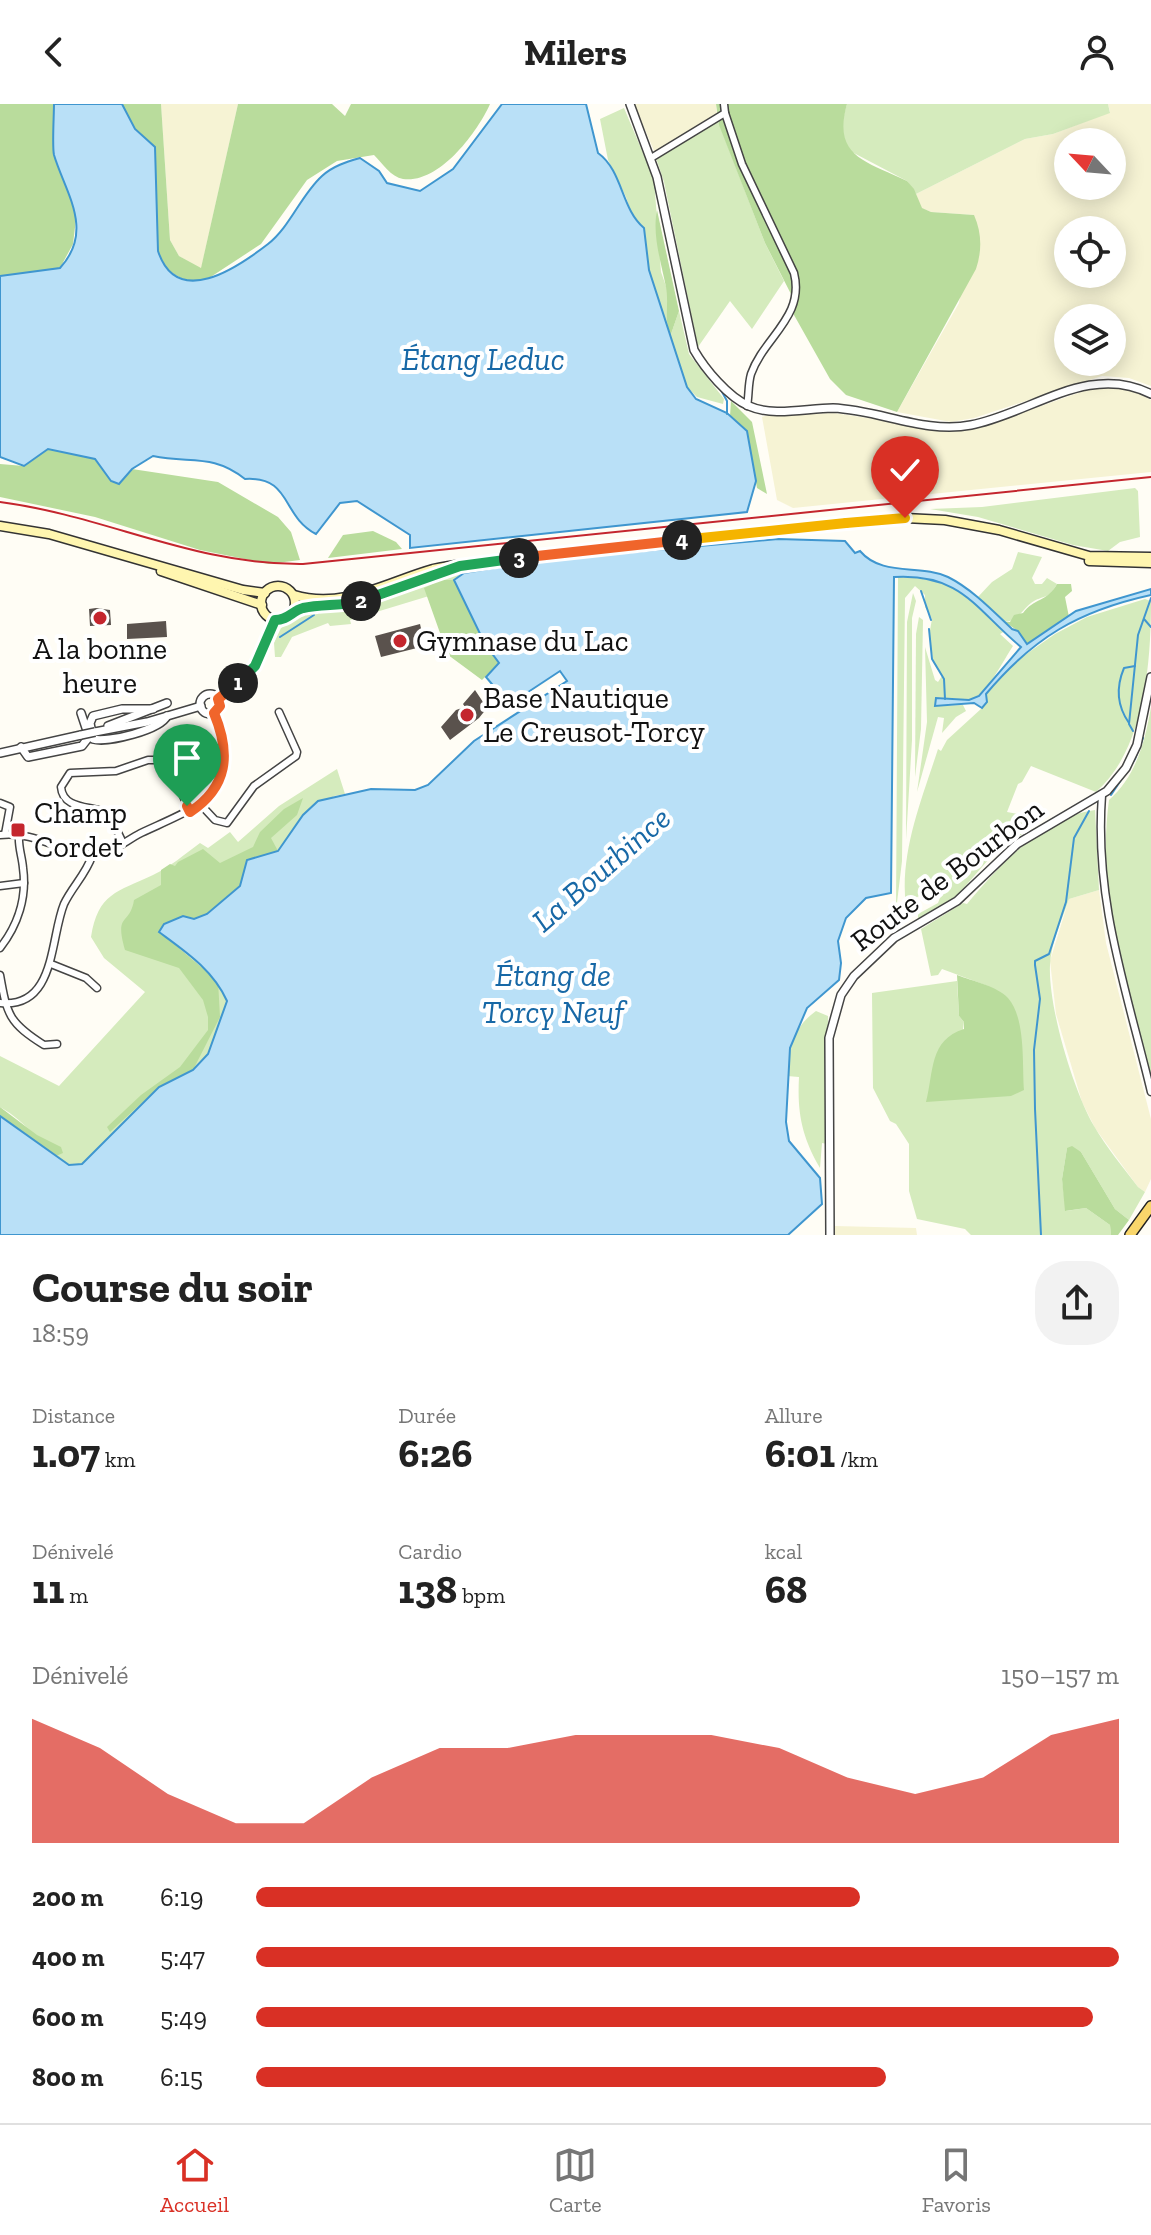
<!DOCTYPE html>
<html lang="fr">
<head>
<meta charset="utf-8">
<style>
  body { margin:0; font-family:"Zilla Slab",serif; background:#f2f2f2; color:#222; height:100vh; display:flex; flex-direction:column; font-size:30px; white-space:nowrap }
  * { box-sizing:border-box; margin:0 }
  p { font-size:26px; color:#767676 }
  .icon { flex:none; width:44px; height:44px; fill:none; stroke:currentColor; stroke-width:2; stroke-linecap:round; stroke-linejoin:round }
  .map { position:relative; height:1131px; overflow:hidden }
  .drawer { display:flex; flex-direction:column; background:#fff; flex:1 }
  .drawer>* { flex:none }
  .needle { width:52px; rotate:296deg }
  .buttons { position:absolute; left:1054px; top:24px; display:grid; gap:16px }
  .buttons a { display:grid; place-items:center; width:72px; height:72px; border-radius:50%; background:#fff; box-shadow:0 4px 20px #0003; font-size:40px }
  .pin { position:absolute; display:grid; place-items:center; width:68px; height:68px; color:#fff; margin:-82px -34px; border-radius:50% 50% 50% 0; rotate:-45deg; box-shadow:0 0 8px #0007 }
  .pin .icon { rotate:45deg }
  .km { position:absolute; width:40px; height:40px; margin:-20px; border-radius:50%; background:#222; color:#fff; font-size:22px; line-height:40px; text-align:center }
  .round { display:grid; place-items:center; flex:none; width:84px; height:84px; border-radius:32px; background:#f2f2f2 }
  .overview { display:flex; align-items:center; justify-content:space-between; height:136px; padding:0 32px }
  h1 { font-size:44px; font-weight:700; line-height:60px }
  .metrics { display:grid; grid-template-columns:repeat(3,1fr); gap:12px; height:136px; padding:8px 32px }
  .metrics div { display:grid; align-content:center }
  .metrics b { font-size:40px; font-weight:700 }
  .metrics small { font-size:22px; font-weight:400 }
  .metrics p { font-size:22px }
  .chart { height:224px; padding:16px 32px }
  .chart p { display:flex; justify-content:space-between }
  .chart svg { width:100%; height:144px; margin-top:8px; fill:#d93025; opacity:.7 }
  ul { padding:0 32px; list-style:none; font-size:26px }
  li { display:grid; grid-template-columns:128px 96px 1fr; align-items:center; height:60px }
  li i { height:20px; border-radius:10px; background:#d93025 }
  header { display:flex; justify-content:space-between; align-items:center; height:104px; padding:0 32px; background:#fff; font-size:36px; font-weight:700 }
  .dock { display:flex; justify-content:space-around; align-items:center; height:112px; border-top:2px solid #e0e0e0; background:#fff; font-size:22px; color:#767676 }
  .dock a { display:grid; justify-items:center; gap:4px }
  .dock .on { color:#d93025 }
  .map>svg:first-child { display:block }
</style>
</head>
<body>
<header><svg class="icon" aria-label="back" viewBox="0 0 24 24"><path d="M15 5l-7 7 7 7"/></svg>Milers<svg class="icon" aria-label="person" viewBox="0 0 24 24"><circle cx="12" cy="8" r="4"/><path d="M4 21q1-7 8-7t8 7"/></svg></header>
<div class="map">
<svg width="1151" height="1131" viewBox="0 0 1151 1131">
  <rect width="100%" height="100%" fill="#fffdf5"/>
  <g fill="#f6f3d4" fill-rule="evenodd">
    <polygon points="161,0 238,0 201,165 179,152 170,136"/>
    <polygon points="634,0 716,0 717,11 655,49"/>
    <path d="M 1108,0 L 1151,0 L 1151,282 L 1129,274 L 1102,272 L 974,314 L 951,318 L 897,308 L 959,199 L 974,111 L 931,108 L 921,104 L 916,90 L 1025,35 L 1053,30 L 1110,8 ZM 1068,38 L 1112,38 L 1112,82 L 1068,82 ZM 1068,126 L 1112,126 L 1112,170 L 1068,170 ZM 1068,214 L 1112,214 L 1112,258 L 1068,258 Z"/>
    <polygon points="1098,282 1130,284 1151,296 1151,368 793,404 777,396 762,313 768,311 834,309 956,327 981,323"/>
    <polygon points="1099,786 1106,839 1151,1015 1151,1075 1145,1088 1138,1083 1095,1024 1082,998 1056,910 1050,857 1069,795"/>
    <polygon points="835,1122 916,1124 917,1131 835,1131"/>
  </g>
  <g fill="#d5ebbd">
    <path d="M 847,0 L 1108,0 L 1110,9 L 1053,30 L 1025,35 L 916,90 L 907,77 L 850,47 C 839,33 842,16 847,0 Z"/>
    <polygon points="624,4 654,75 661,168 667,185 667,224 649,166 644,124 633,114 626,93 608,56 600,15"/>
    <polygon points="718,17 765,139 784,177 752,225 730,197 698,243 664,78 656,54"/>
    <polygon points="679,207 689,250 724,295 723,300 697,293 687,283 670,233"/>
    <polygon points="1135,384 1138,387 1140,433 1120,438 1108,447 1073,441 978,413 930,405 982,403"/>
    <path d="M 1018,448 L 1042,453 L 1032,474 L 1035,480 L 1042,480 L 1047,474 L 1057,480 C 1047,497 1044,490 1031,499 C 1021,507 1019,516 1005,518 L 977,494 L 992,478 L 1012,465 Z"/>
    <polygon points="463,468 454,476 440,476 425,484 429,492 350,516 351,520 330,522 328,519 292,533 281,553 275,553 274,539 281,524 306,507 356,503"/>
    <path d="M 898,473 C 949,474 972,490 1005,527 L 1000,530 L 1013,542 C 1004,555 984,596 969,596 C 958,596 948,593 937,594 L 936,602 L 963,601 L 966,607 L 956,613 L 942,629 L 944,614 L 938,613 L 917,688 L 927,618 L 925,543 L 935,576 L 938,578 L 942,572 L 934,560 L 929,532 L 932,515 L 925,503 L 925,491 L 915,482 L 905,494 L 902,757 L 896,807 Z"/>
    <polygon points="913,489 916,497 912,514 912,636 906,736 907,518"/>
    <path d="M 1145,495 L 1151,497 C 1151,558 1145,645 1096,688 L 1031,662 L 1022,678 L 1018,680 L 1007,708 L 1040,714 L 1039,717 L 989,755 L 955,794 L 918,815 L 918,810 L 938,799 L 941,791 L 934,785 L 909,797 L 906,803 C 899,749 922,695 938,645 L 941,647 L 947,636 L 982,604 L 986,590 L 1009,562 L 1055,530 L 1087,513 Z"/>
    <polygon points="919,513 923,516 921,625 915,673 916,530"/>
    <path d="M 1151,603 L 1151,975 C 1127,883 1096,791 1109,696 C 1136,672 1145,638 1151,603 Z"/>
    <path d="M 337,665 L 345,690 L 334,692 L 179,845 L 218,877 L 227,897 L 222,918 L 207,951 L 193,966 L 159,983 L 82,1060 L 69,1061 C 44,1044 27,1018 0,1003 L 0,952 L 59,982 L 145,888 L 104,854 L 91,833 C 98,789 117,788 153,771 C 170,763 185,750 200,739 L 208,744 L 230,728 L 238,738 L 279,702 Z"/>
    <path d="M 1095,706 L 1099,786 L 1069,795 C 1062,816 1051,839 1050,861 C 1048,902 1073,986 1094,1022 C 1106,1043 1123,1063 1138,1083 L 1145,1088 L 1129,1116 L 1115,1105 L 1081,1048 L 1067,1044 L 1062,1075 L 1066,1107 L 1086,1104 L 1110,1121 L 1111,1131 L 971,1131 L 965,1125 L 917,1115 L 909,1087 L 909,1040 L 896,1020 L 890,1017 L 873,984 L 872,889 L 957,877 L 959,912 L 964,918 L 963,925 L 1004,990 L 1011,992 L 988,882 L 942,865 L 938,871 L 931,872 L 921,825 L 963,799 L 967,800 C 999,762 1043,713 1095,706 Z"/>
    <path d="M 816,907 L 828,912 L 827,1040 L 822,1039 L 820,1064 C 802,1033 797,1009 799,973 L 787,972 C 789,946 793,923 816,907 Z"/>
  </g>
  <g fill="#b9dc9c">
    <polygon points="0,0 54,0 53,48 72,93 76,115 73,140 60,164 0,172"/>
    <path d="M 122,0 L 161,0 L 170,136 L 179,152 L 201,164 L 238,0 L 332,0 L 345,12 L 351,0 L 490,0 C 477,29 439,80 403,75 C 391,73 382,59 374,51 L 337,57 L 307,76 L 261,140 L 203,178 C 180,177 165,169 158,147 L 155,43 L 135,25 Z"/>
    <path d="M 716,0 L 847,0 C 832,53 866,57 907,77 L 914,85 L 922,104 L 931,108 L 974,111 C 982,129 982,147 976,165 L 897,308 L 846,291 L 830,275 L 794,211 L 793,194 L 765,139 L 719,21 Z"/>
    <path d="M 657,106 L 679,207 L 670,233 C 664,217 669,199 666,183 C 661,158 652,131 657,106 Z"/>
    <polygon points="731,297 752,318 767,390 757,384 747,327 730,312"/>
    <polygon points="48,344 95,355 111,377 132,365 218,378 278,413 291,428 300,456 269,460 200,446 95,413 0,393 0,360 24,362"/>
    <polygon points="373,427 396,438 402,445 328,454 343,431"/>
    <polygon points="440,476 454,476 485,540 499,559 482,576 440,545 445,543 424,484"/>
    <path d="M 1057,480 L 1071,480 L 1072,487 L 1065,493 L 1069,513 L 1027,540 L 1018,527 L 1005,518 L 1010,518 L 1014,511 L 1023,509 C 1034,494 1047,498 1057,480 Z"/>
    <path d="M 303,694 L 297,711 L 271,734 L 278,747 L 247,756 L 241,782 L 207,810 L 194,815 L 180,815 L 160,828 L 218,877 L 220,913 L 193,966 L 159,983 L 110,1028 L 107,1023 L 141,991 L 180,963 L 208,926 L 208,913 L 203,896 L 179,864 L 125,846 C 114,808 130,822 134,796 L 161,781 L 161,766 L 170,760 L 175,762 L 178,758 L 203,745 L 220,759 L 253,743 L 260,728 L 284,705 Z"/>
    <path d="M 957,871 C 972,877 997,882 1008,894 C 1026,915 1022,959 1024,986 L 1011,992 L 926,998 C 934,967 929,936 964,925 L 964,918 L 959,912 Z"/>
    <polygon points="0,1003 37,1031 61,1043 63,1049 56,1052 0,1012"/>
    <polygon points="1072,1042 1081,1048 1115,1105 1129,1116 1118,1131 1111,1131 1110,1121 1086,1104 1065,1107 1062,1075 1067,1044"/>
  </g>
  <g fill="#b9e0f7" stroke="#3f96cf" stroke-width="2">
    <path d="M 54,0 L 122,0 L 135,25 L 155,43 L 158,147 C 177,205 237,164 268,140 C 290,123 301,91 322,72 C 333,62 346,58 360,54 L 379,67 L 387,79 L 420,87 L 453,65 L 502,0 L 586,0 L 598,49 C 623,67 621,105 644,124 L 649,166 L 687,283 L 696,295 L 727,309 L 747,327 L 756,377 L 747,408 L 410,444 L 410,431 L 357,397 L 340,399 L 316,430 C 281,412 292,372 245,375 C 212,349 190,360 153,352 L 132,365 L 119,380 L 111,377 L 95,355 L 48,345 L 24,362 L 0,353 L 0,172 L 60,164 C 95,126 65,88 54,51 C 52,42 54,12 54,0 Z"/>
    <path d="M 778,435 L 845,437 L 855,449 L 860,447 C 882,473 920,460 948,473 C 972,485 993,507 1012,525 L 1018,527 L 1027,540 L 1076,507 L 1151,485 L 1151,491 C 1078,507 1033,534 986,590 L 987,598 L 982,604 L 974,599 L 935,602 L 936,594 L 969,596 L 979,592 L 1021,543 C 976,506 962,469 894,473 L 891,789 L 866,794 L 846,814 L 838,837 L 841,859 L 839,876 L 807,904 L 790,944 L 786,1018 L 789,1037 L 820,1074 L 822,1100 L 788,1131 L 0,1131 L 0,1012 L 69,1061 L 82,1060 L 159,983 L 193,966 L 208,950 L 227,897 C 213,866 186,848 159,828 L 164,820 L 183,812 L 194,815 L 207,810 L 240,782 L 247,756 L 278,747 L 303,711 L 318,697 L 371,685 L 415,686 L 428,681 L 474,637 L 567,577 L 560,567 L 513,598 L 506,597 L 486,573 L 499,559 L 485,540 L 454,476 L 464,469 L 543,456 Z"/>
  </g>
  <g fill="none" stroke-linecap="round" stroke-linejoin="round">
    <g stroke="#3f96cf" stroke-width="2">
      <polyline points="655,81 658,94"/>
      <polyline points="671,155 691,246"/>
      <polyline points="721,286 727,297 727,310"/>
      <polyline points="921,487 931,516"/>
      <polyline points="1144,515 1151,523"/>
      <polyline points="929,525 932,555 944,575 945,595"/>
      <polyline points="280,533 314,511"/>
      <path d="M 1129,619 C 1117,602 1116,583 1124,564 L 1135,562"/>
      <polyline points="1133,627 1129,620 1138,531 1151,494"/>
      <polyline points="1111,691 1135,655 1143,634"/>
      <polyline points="1041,1131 1035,1005 1034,946 1040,895 1035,861 1035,857 1049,850 1066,798 1074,734 1089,707"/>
    </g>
  </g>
  <g fill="#5a524d">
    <polygon points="96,504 110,506 111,521 90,522 89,505"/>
    <polygon points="166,517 167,533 127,535 127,520"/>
    <polygon points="420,520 425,542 381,553 375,532"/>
    <polygon points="475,586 487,604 479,614 450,636 441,623 456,606 465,603 463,600"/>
  </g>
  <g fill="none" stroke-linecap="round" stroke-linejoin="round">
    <g stroke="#444" stroke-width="9">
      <g id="minor">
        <path d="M 725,9 L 742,60 L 794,169 C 805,213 764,233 751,270 C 748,280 749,292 747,302"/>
        <polyline points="651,54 725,9 724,0"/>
        <path d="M 1102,691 C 1094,797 1127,887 1151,988"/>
        <polyline points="0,699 10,703 5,730"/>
        <polyline points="201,701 215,716 227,719 254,682 296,652 297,648 279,608"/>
        <path d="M 0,731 C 36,727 59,748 90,751 C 108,753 125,737 141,729 C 203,700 246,690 214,609"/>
        <path d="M 123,739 L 109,710 C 94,701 63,707 61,683 L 70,669 L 116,667 L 148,656 L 159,656 L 171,664 L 190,708"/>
        <polyline points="0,782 24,779"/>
        <path d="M 0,844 C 18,821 27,793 23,764 C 22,752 18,743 19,731"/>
        <polyline points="51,860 86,874 97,884"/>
        <path d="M 0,871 C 7,911 9,919 44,941 L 57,940"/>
        <path d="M 0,899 C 56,905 50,834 64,800 C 72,783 86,770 92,752"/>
      </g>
    </g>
    <g stroke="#444" stroke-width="10">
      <g id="tertiary">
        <path d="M 630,0 L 657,73 L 694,246 C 705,265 728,293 749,302 C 773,313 807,304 833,304 C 880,306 925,330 971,321 C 1032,309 1089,258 1151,290"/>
        <circle cx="210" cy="600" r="10"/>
        <polyline points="218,595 255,562 275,516"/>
        <path d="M 153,605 L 122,605 L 93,612 L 90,619 L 93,635 C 108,639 160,626 167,612"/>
        <polyline points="108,622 167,599"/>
        <polyline points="95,628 147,618 201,602"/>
        <polyline points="21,643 28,653 82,642 89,633 81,609"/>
        <polyline points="0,649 81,631"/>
        <polyline points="830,1131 829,934 841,891 854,872 894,834 957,797 1017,740 1107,687 1126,664 1137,641 1151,573"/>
      </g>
    </g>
    <g stroke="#333" stroke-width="11">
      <g id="secondary">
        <polyline points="0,422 49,430 243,486 265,489"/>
        <polyline points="1089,457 1151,459"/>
        <polyline points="161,467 262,501"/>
        <circle cx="278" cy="499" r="17"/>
        <path d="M 294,491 C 343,506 387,478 433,465 C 449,461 467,460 483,458 L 905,414 L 945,416 L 999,426 L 1089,452 L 1151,453"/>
        <polyline points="294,507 360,498 450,466"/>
      </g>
    </g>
    <g stroke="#222" stroke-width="12">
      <polyline id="primary" points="1130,1131 1151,1102"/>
    </g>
    <use href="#minor" stroke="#fff" stroke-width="6"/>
    <use href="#tertiary" stroke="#fff" stroke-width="7"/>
    <use href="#secondary" stroke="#fff6b0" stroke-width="8"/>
    <use href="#primary" stroke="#f9d66b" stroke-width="9"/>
    <path stroke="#c4262e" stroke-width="2" d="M 0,398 C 107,412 192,461 303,460 L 1151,373"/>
    <g stroke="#444" stroke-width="10" stroke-linecap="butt">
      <polyline id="tertiary-bridge" points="81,631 95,628"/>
    </g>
    <use href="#tertiary-bridge" stroke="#fff" stroke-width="7"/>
  </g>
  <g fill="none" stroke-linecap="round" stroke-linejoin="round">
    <g stroke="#fff" stroke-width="16">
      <path id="split-1" d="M 187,702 L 190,708 C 228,683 231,650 214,609 L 220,602 L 218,595 L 238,579"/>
    </g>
    <g stroke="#fff" stroke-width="16">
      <path id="split-2" d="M 238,579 L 255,562 L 275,516 C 288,516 292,507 303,504 C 322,500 342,502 361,497"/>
    </g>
    <g stroke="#fff" stroke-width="16">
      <polyline id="split-3" points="361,497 460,462 519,454"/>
    </g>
    <g stroke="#fff" stroke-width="16">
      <polyline id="split-4" points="519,454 682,436"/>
    </g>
    <g stroke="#fff" stroke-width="16">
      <polyline id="split-5" points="682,436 846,419"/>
    </g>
    <g stroke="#fff" stroke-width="16">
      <polyline id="split-6" points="846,419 905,414"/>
    </g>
    <use href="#split-1" stroke="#f0652b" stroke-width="10"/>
    <use href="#split-2" stroke="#22a559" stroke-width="10"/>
    <use href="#split-3" stroke="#22a559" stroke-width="10"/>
    <use href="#split-4" stroke="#f0652b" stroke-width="10"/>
    <use href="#split-5" stroke="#f5b400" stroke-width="10"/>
    <use href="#split-6" stroke="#f5b400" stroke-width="10"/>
  </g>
  <g fill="#c4262e" stroke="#fff" stroke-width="3">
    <circle cx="100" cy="514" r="8"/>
    <circle cx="400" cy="537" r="8"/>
    <circle cx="467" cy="611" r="8"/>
    <rect x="10" y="718" width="16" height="16" rx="4"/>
  </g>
  <g text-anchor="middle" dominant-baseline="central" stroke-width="8" stroke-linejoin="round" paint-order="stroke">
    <g font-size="30" fill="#111" stroke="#fff" text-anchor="start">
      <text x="416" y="537">Gymnase du Lac</text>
      <text x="100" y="545" text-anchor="middle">A la bonne<tspan x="100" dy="34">heure</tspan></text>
      <text x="483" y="594">Base Nautique<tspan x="483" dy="34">Le Creusot-Torcy</tspan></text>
      <text x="34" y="709">Champ<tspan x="34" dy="34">Cordet</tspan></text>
    </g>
    <g font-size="30" fill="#111" stroke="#fff">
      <text transform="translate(947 771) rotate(-37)">Route de Bourbon</text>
    </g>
    <g font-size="32" font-style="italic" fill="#1768a6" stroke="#fff">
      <text x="483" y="255">Étang Leduc</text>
      <text transform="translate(601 765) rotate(-41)">La Bourbince</text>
      <text x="553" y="871">Étang de<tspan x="553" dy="37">Torcy Neuf</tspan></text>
    </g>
  </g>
</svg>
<div class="buttons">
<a><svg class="needle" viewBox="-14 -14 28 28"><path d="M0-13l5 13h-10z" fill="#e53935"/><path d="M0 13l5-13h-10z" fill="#767676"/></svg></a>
<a><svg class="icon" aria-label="locate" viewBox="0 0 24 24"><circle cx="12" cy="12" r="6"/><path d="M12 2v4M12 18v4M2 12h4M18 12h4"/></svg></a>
<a><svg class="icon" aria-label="layers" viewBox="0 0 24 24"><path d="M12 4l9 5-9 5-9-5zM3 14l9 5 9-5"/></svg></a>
</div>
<div class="pin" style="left:187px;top:702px;background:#1e9e55"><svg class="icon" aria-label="arrive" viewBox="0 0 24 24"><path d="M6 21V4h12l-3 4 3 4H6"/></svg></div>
<div class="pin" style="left:905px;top:414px;background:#d93025"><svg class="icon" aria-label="check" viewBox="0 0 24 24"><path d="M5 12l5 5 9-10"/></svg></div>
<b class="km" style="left:238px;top:579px">1</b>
<b class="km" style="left:361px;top:497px">2</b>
<b class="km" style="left:519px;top:454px">3</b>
<b class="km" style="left:682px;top:436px">4</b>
</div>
<section class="drawer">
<div class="overview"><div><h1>Course du soir</h1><p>18:59</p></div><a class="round"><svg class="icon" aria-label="share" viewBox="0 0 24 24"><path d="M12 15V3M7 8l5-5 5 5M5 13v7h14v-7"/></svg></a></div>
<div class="metrics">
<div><p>Distance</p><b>1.07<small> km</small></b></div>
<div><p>Durée</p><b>6:26</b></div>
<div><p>Allure</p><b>6:01<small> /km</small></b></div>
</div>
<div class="metrics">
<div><p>Dénivelé</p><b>11<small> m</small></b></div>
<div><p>Cardio</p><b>138<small> bpm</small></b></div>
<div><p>kcal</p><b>68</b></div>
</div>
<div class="chart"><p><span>Dénivelé</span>150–157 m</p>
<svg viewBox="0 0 160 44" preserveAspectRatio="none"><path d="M0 44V6L10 15L20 29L30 38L40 38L50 24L60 15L70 15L80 11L90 11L100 11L110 15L120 24L130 29L140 24L150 11L160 6V44z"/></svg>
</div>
<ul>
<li><b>200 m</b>6:19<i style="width:70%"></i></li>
<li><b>400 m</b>5:47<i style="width:100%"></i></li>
<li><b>600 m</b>5:49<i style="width:97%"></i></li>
<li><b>800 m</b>6:15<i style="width:73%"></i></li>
</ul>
</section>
<nav class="dock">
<a class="on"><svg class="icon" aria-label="home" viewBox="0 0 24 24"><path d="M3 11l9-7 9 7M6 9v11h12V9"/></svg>Accueil</a>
<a><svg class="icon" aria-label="map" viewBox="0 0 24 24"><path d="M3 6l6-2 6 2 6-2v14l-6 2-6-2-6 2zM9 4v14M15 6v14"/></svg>Carte</a>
<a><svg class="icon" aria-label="saved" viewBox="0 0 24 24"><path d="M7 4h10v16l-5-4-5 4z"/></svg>Favoris</a>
</nav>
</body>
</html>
